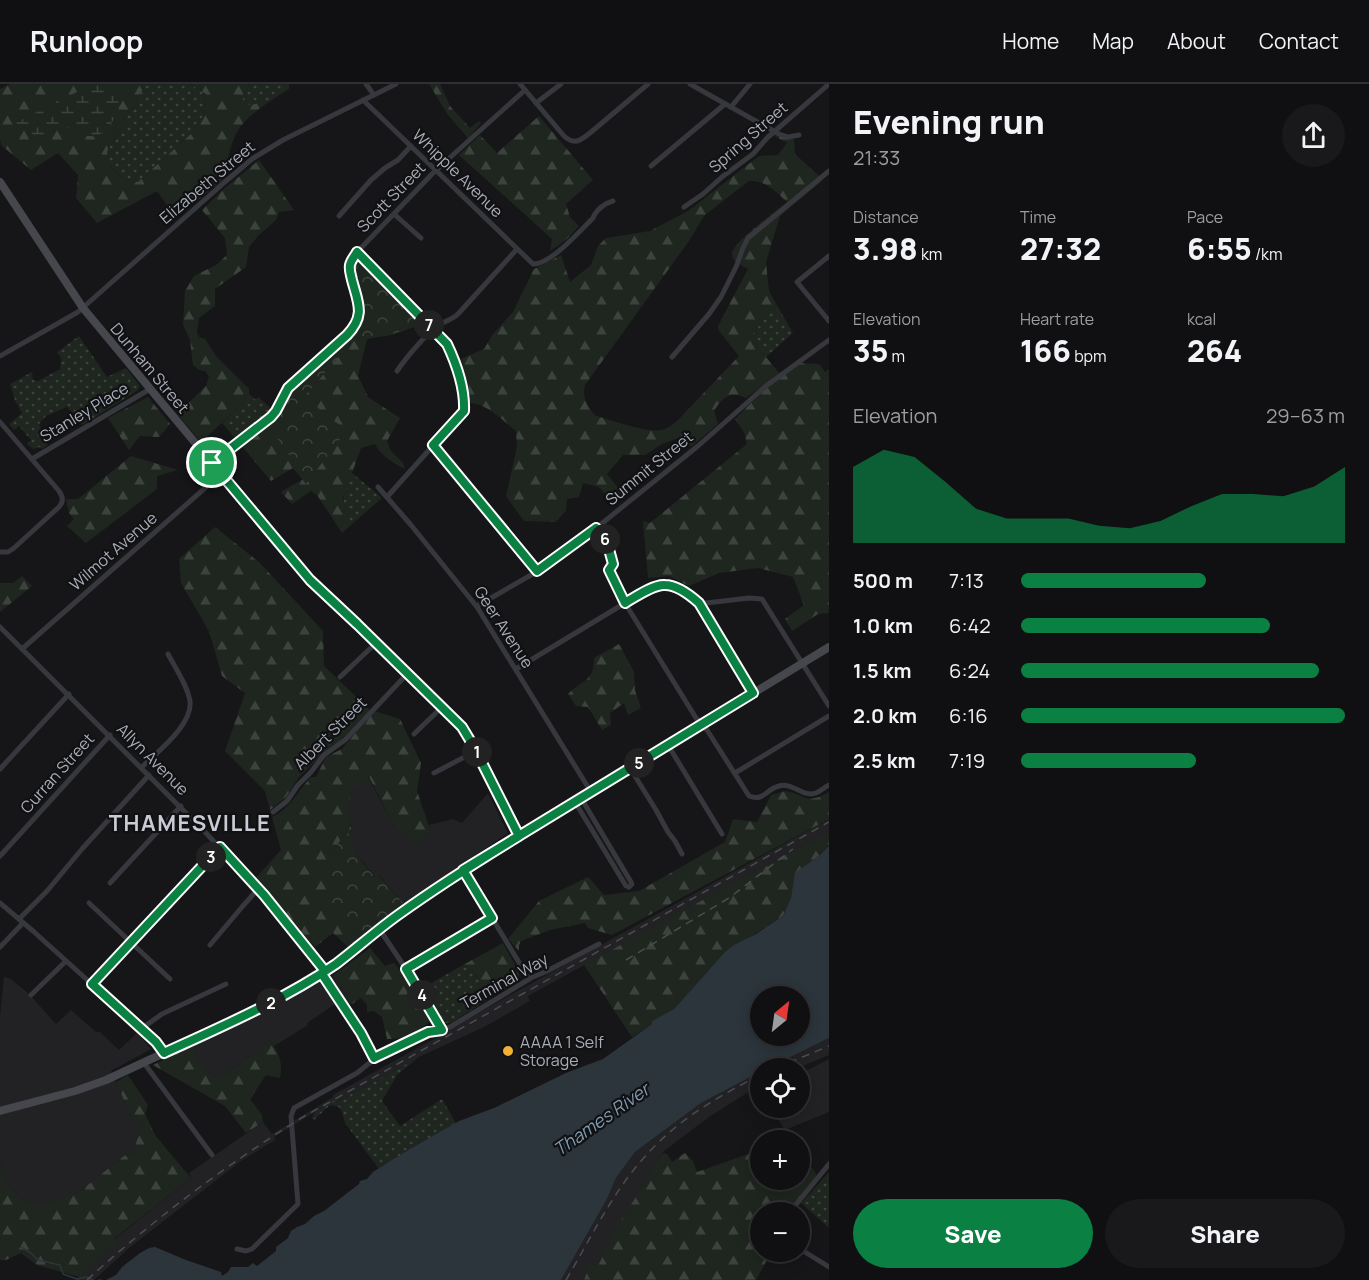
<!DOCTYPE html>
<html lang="en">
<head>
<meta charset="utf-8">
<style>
  body { margin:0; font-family:Manrope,sans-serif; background:#19191b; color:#f1f3f6; height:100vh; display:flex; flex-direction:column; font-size:22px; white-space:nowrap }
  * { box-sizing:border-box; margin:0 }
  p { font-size:20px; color:#9c9d9f }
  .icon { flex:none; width:33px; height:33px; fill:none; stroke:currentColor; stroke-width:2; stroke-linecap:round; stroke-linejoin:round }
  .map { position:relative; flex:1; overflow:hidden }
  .drawer { display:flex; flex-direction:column; background:#101012; width:540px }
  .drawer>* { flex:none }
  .needle { width:39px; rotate:29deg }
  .tools { position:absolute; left:750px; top:902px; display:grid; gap:12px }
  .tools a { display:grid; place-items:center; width:60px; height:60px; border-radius:50%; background:#101012; box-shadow:0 3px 15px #0003,0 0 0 2px #303032; font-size:30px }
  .pin { position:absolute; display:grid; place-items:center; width:51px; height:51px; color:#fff; margin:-26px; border:3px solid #fff; border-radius:50%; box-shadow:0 2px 6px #0007 }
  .km { position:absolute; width:30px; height:30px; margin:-15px; border-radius:50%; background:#222; color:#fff; font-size:16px; line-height:30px; text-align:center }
  .round { display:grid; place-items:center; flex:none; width:63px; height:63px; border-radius:32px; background:#19191b }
  .overview { display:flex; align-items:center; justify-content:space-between; height:102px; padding:0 24px }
  h1 { font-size:33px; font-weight:800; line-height:45px }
  .figures { display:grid; grid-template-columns:repeat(3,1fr); gap:9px; height:102px; padding:6px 24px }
  .figures div { display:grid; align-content:center }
  .figures b { font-size:30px; font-weight:800 }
  .figures small { font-size:16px; font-weight:400 }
  .figures p { font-size:16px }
  .chart { height:168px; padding:12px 24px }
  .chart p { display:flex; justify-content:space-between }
  .chart svg { width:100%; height:108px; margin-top:6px; fill:#0b8043; opacity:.7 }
  .action { display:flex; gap:12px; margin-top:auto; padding:12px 24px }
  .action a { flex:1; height:69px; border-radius:36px; background:#0b8043; color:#fff; font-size:24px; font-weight:800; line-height:69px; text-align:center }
  .action a+a { background:#19191b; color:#f1f3f6 }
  ul { padding:0 24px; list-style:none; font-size:20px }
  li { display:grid; grid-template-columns:96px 72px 1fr; align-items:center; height:45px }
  li i { height:15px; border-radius:8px; background:#0b8043 }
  header { display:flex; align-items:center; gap:36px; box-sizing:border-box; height:84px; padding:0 30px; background:#101012; border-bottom:2px solid #303032 }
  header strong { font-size:28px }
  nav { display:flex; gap:33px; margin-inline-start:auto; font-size:21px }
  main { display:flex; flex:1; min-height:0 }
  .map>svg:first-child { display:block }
</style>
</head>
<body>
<header>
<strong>Runloop</strong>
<nav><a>Home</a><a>Map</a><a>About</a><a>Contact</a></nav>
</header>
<main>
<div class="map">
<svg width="829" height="1196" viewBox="0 0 829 1196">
  <defs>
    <pattern id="grass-dots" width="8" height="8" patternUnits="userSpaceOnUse" patternTransform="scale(1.5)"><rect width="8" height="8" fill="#1e261f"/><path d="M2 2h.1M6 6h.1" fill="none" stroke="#3c433d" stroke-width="1.8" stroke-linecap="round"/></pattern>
    <pattern id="forest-firs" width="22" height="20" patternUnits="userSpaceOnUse" patternTransform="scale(1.5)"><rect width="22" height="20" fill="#1e261f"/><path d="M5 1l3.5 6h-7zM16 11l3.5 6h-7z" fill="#3c433d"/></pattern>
    <pattern id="wetland-marsh" width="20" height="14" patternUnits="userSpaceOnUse" patternTransform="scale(1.5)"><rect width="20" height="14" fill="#1e261f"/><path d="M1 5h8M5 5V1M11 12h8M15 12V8" fill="none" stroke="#3c433d"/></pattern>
    <pattern id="park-crowns" width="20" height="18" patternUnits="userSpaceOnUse" patternTransform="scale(1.5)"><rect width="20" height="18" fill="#1e261f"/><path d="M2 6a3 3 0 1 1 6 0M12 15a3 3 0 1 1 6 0" fill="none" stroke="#3c433d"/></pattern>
  </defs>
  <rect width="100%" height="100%" fill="#161618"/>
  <g fill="#222225">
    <polygon points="368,693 396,745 431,748 429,741 453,735 462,739 488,709 508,749 404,820 379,791 375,793 358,772 352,760 352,750 348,728 349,713 357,700"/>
    <polygon points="829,735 829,747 528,912 530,917 486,942 419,973 337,1018 335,1017 310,1031 274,1053 275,1056 241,1077 125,1167 125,1168 94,1196 75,1196 118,1159 115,1155 191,1094 189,1089 263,1038 272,1050 333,1013 333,1011 441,951 441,949 447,946"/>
    <polygon points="329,891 339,895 348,907 347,918 337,919 307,939 308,941 274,962 270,956 229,988 213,994 197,974 193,962 271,925"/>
    <polygon points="4,893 11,895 29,910 56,940 71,926 96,948 100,948 119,966 137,949 151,965 111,987 126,1021 139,1046 134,1068 124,1072 79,1108 39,1124 26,1118 3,1096 0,1074 0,932"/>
    <polygon points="829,954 829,971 798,984 768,984"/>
    <polygon points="829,975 829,1028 785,1046 770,1023 800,1023 800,990"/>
    <polygon points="760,988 760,1001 753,1005 709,1033 664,1067 654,1081 644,1101 610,1158 597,1185 590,1181 584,1196 561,1196 607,1115 616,1094 635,1068 701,1019"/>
  </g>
  <g fill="url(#grass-dots)">
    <path d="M 147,0 L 190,0 L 206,10 L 203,32 L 191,50 L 138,98 C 137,98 129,97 128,96 C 113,90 97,70 114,58 L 116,50 L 124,42 C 122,33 130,26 137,21 L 138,12 Z"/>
    <polygon points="251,0 289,0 289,5 270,16 255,22 243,20 243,9"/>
    <polygon points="768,220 773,222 774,227 779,225 793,249 766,273 750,254 763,236"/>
    <polygon points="79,252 107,293 126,284 140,302 137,307 82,341 67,323 46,332 39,340 48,361 42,365 40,363 33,365 27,360 31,356 19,342 14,346 9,340 22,329 15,316 10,300 32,288 33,296 38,297 60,285 61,274 57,268"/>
    <polygon points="249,310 256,316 258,313 271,324 266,333 236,355 222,339 239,323"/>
    <path d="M 352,389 L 380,412 L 381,415 L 352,440 C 339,417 343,412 352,389 Z"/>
    <polygon points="463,881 482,897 481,906 490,914 451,939 444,939 441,937 421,905"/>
    <polygon points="419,973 397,991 382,1017 400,1042 442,1015 456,1039 410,1065 379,1085 345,1039 342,1028 339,1023 330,1021 314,1036 312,1034 315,1028 335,1016 337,1018"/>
    <polygon points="829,1088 829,1144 801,1119"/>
  </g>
  <g fill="url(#forest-firs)" fill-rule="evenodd">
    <path d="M 10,0 L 147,0 L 138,12 L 137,21 C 130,26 122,33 124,42 L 116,50 L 114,58 C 108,62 106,67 108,75 C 111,89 125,96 138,98 L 191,50 L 203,32 L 206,10 L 190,0 L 251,0 L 243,9 L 243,20 C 261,23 274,13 289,5 C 272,16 243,33 235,52 C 229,65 227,79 226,94 L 176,134 L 157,107 L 97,139 L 76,114 L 78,91 L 58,69 L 31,86 L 1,61 L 0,54 L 0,5 Z"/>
    <polygon points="429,0 440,0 450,22 470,44 479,37 481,39 468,54 448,31"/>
    <polygon points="539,32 593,96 566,120 570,133 579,142 566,156 550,167 552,155 459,71 480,51 497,69"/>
    <path d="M 773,51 L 794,55 L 795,70 L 819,92 L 822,97 L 780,132 L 766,178 L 769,207 L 779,225 L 774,227 L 773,222 L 768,221 L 763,236 L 750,254 L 780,290 L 746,314 C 730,306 722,314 714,327 L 718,340 L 691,363 L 684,352 L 662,360 L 645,371 L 623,371 L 607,390 L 623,410 L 613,419 L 599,403 L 583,399 L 579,413 L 567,415 L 566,426 L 556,438 L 524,437 L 506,412 L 517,363 L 516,347 C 502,336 488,320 470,319 L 461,275 L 484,265 L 493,250 L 513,228 L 534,185 L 561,171 L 570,198 L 591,181 L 598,162 L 606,154 L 650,147 L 688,127 L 759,72 L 778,71 L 787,59 ZM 749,97 C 766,96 776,108 787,118 C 777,126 731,160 732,170 C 732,179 742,181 748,185 L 718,242 L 719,247 L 739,272 L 677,337 C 672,341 667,345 661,346 C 646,349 612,336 596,332 C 587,324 582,313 585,301 L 689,157 L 704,132 L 737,106 Z"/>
    <polygon points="259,76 294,126 279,128 276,136 258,152 249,163 246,183 215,205 215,222 199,234 197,248 199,253 205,255 216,272 249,305 249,310 239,323 201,358 177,330 206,302 209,292 205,287 199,286 193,281 190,256 183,241 185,207 194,192 216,181 227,171 225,154 202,126 225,104"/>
    <path d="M 361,178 L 420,241 L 390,251 L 367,255 L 358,292 L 368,313 L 400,334 L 387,357 L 391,367 L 403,379 L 405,385 C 393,379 381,372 375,360 L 361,364 L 343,414 L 346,429 L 352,440 L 342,449 L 317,411 L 311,407 L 292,420 L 281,408 L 303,395 L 293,384 L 271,397 L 242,362 L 273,340 L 281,329 L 292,309 L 357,248 C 376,218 352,205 357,180 Z"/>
    <polygon points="800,279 819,280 825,288 829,285 829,529 818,530 792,547 785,535 804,521 793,493 758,484 719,489 689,502 669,492 648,494 643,437 650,439 747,360 744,348 735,335 762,308"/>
    <polygon points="148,313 170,340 159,353 140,352 129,366 108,334"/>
    <polygon points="131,372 178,386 157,392 157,405 86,459 67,442 74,435 69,429 66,415 78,415 83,411"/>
    <polygon points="215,443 260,479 323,547 324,582 370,626 340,657 330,663 299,693 286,713 270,726 265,707 225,667 245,609 222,592 209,547 181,499 179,475"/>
    <polygon points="22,492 32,502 0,528 0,499 13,499"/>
    <path d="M 619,560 L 634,588 L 635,606 L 641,624 L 628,631 L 624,619 L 610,629 L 611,641 L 602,646 L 588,623 L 576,622 L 568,610 C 583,595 594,598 594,574 Z"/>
    <path d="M 374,627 L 400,635 L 421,679 L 417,707 L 431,748 L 415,762 L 401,746 L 396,745 L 369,693 C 343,706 348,726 352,750 L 345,749 L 331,771 L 333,822 L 361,855 L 348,863 L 333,849 L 315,863 L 255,795 L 281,766 L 272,733 C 290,725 298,707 311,693 L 316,693 L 326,673 L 342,665 Z"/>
    <path d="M 785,707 C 807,710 804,722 829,708 L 829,735 L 612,851 L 588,844 L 585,839 L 550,846 L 521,857 L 519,861 L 519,867 L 508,855 L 539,817 L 588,793 L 604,811 L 639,807 L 725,758 L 733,735 L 757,738 L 771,711 Z"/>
    <polygon points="829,747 829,762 820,771 797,788 791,814 783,832 747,855 708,887 674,925 652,937 652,940 632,953 584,881"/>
    <polygon points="503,859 518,887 519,896 490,914 481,906 482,897 463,881"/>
    <polygon points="370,864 385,882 394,879 406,893 431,937 406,954 387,955 382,933 374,927 367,928 367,921 361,914 352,920 347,918 348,907 340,902 339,895 332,892"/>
    <path d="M 270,956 C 279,969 283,978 280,994 L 266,991 L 250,1015 L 262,1031 L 263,1038 L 246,1049 L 225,1022 L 153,981 L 193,962 L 197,974 L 213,994 L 229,988 Z"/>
    <polygon points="128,991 148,1021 145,1030 155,1051 191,1094 115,1154 118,1159 79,1193 37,1181 21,1169 6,1176 0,1176 0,1074 3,1096 26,1118 39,1123 79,1108 124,1072 134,1068 139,1046 126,1021 116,998"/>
    <polygon points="760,1066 760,1095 800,1095 800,1080 812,1084 817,1091 788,1128 760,1128 760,1167 772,1167 756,1196 584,1196 590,1180 597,1184 619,1139 644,1101 654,1081 663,1069 667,1070 672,1078 685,1069 693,1077 697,1088"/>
  </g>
  <path fill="url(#wetland-marsh)" d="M 93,0 L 107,0 L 111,7 L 119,16 C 120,25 117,31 112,38 C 87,77 69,19 42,57 C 31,50 27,44 15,39 Z"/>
  <g fill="url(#park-crowns)">
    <path d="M 359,178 L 362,179 L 420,241 L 390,251 L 352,257 L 305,312 L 327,332 L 347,346 L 306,400 L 293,384 L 296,381 L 269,343 C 283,332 282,320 292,309 C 311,287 360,259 364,231 C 367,213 353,198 356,181 Z"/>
    <path d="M 345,749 L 352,750 C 352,769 363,779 375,793 L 378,791 L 404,820 L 361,855 L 332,822 L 331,771 Z"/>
  </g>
  <path fill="#2c353c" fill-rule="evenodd" d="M 829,762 L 829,954 L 768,984 L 760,984 L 760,988 L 701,1019 L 635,1068 L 616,1094 L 607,1115 L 561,1196 L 106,1196 L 116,1191 L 122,1183 L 140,1169 L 149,1164 L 155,1163 L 186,1176 L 221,1188 L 222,1192 L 228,1188 L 231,1183 L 248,1183 L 253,1179 L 257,1182 L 276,1167 L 276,1163 L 288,1154 L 291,1147 L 297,1143 L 305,1140 L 314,1132 L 324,1127 L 359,1100 L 360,1097 L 367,1095 L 373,1088 L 410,1065 L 459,1037 L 494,1024 L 566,989 L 603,975 L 652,940 L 652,937 L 674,925 L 725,868 L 734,861 L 756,850 L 783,832 L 791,814 L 795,789 L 820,771 ZM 760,912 L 800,912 L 800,951 L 760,951 Z"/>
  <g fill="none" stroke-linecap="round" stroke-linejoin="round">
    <g stroke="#2c353c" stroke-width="1.5">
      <polyline points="21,1163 31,1169 38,1176 60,1181 63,1190 77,1195 86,1193 93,1196"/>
      <polyline points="99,1196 101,1196"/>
    </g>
    <g stroke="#37383d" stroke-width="5">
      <polyline points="366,0 374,11"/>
      <path d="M 520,0 L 564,52 C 575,62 581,56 590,49 L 648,0"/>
      <polyline points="690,0 779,50 788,53 799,51"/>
      <path d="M 363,16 L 533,180 C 550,181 581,146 593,134 C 596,126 605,119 613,117"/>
      <polyline points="536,19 561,0"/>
      <polyline points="731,23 750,0"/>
      <polyline points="651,82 725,20"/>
      <polyline points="684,123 703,110 722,93 753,70 767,54 829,0"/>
      <polyline points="394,130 421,154"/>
      <polyline points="339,132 371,96 385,84 398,76 411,62"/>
      <path d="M 357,168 L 447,260 C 456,279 465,305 464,327 L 387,413"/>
      <polyline points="829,172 797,198 829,237"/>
      <polyline points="0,272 78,228 226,97 252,75 283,56 396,0"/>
      <polyline points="672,273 709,230 721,213 736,183 743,164 748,154 829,87"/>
      <path d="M 397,287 C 405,275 429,246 441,240 C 447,236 453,235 458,230 L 517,165"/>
      <path d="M 0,338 L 59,407 C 63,413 64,417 59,423 L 14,464 L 8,468 L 0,468"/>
      <polyline points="433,361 538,487"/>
      <polyline points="32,375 150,305"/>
      <path d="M 212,379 L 271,333 L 276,327 L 288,304 L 347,251 C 367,229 358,218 352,194 C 351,189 349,184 351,180 C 352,174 357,168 361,164 L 435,87 L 525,6"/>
      <polyline points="378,403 411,441 477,523 591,708"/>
      <path d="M 596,444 L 607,458 L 613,479 L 609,486 L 625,519 L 696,634 L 707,646 L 749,712 C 764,718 766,705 779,702 C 793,698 803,714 816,709 C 821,707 825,703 829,701"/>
      <polyline points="699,519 753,609"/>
      <polyline points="477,522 538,487 585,453 698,362 766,302 829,256"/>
      <polyline points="0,543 204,747 264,811 325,887"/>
      <polyline points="22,565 221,390"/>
      <polyline points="516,585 625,519 650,505 664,500 677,504 691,512 699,519 706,519 749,514 762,515 829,622"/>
      <polyline points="340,593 376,559"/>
      <polyline points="414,650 442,623"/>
      <polyline points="668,661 722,750"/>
      <path d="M 142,683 C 157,668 193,641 190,617 C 187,601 176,585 168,570"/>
      <polyline points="630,684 656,726 668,748 675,757 682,770"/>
      <polyline points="0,685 69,610"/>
      <polyline points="434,689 476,667"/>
      <polyline points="735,689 829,632"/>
      <polyline points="581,714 631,798 632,800 629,803"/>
      <polyline points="575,718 626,802 629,803"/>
      <polyline points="273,728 287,717 298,701 311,688 324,671 345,656 407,590"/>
      <polyline points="0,772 110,651"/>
      <polyline points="463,786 529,895"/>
      <polyline points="110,799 181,722"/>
      <polyline points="0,819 33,847 156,958 164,969"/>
      <polyline points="89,819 170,895"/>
      <polyline points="19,835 47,807 82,765 149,691"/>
      <polyline points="380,846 404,882 442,946"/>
      <polyline points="210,861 242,823 258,805"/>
      <polyline points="0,863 23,839"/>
      <polyline points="406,885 492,834"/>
      <polyline points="322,890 357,943 373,974"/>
      <polyline points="92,900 220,763"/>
      <polyline points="31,911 66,877"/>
      <polyline points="141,945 162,930 226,900"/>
      <polyline points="144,979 212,1071"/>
      <polyline points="790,1128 829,1080"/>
      <polyline points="237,1165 246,1167 252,1165 298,1120 291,1032 294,1024 357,989 378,972 428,948 450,943 531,894 547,887 599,860"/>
      <polyline points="800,1165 829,1183"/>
    </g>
    <g stroke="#45474d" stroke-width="8">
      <polyline points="0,98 83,224 296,480 317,503 362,545 462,643 474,663 519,752"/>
      <polyline points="0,1027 75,1007 106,996 252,928 298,905 336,880 395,834 463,786 829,563"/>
    </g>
    <g stroke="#4a4c52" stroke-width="1.5" stroke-dasharray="8 6" stroke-linecap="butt">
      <polyline points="626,876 729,814 793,765"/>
      <polyline points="776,984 829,962"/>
      <path d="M 87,1196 C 154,1135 226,1081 303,1033 L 829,738"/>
      <path d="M 566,1196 C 592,1152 615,1103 651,1066 C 682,1033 721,1011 760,991"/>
    </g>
  </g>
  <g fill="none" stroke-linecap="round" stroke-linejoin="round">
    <g stroke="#fff" stroke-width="12">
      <path id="route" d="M 212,379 L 310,496 L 357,540 L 462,643 L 474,663 L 519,752 C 478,777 437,803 398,831 C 377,846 357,864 336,880 C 283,916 223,942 164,969 L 156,958 L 92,900 L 220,763 L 264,811 L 325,887 L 322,890 L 361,949 L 374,974 L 428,948 L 442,946 L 406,885 L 492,834 L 463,786 L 753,609 L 699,519 C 690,511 677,501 665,501 C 654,500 635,513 625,519 L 609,486 L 613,480 L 607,458 L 596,444 L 537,487 L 433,361 L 464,327 C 465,305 456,279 447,260 L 357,168 C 355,172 351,176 350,181 C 349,186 351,191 352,196 C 358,219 366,231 347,251 L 288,304 L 276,327 L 271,333 L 212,379"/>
    </g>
    <use href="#route" stroke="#0b8043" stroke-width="8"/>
  </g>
  <circle fill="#f2b134" stroke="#111113" stroke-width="2" cx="508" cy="967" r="6"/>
  <g text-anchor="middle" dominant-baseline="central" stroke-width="4.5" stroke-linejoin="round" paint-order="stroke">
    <g font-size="16" fill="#a8adb8" stroke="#111113">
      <text transform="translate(748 53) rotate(-41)">Spring Street</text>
      <text transform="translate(458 89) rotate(44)">Whipple Avenue</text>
      <text transform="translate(207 98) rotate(-40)">Elizabeth Street</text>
      <text transform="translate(391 113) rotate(-46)">Scott Street</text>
      <text transform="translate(150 284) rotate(50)">Dunham Street</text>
      <text transform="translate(84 328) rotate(-31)">Stanley Place</text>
      <text transform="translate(649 384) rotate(-39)">Summit Street</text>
      <text transform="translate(113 467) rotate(-41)">Wilmot Avenue</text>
      <text transform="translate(504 543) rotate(57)">Geer Avenue</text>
      <text transform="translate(330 649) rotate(-45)">Albert Street</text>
      <text transform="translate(153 675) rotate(45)">Allyn Avenue</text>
      <text transform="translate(57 689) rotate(-48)">Curran Street</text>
      <text transform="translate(504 897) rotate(-29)">Terminal Way</text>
    </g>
    <g font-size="16" fill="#a8adb8" stroke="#111113" text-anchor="start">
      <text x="520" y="958">AAAA 1 Self<tspan x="520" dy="18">Storage</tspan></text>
    </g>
    <g font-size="18" font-style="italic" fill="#7f9bb3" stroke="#111113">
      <text transform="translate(601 1035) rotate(-35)">Thames River</text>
    </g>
    <g font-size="22" font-weight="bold" letter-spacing="1.5" fill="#c9ccd4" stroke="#111113">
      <text x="190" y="739">THAMESVILLE</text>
    </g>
  </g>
</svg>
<div class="tools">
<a><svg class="needle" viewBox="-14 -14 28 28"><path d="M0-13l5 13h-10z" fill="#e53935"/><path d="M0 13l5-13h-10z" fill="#9c9d9f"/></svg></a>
<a><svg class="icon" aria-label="locate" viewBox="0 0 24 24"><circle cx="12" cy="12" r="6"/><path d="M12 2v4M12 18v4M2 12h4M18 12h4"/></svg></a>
<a>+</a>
<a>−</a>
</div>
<div class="pin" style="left:212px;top:379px;background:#1e9e55"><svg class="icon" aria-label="arrive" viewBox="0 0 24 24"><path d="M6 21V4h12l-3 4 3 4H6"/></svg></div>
<b class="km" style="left:477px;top:668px">1</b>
<b class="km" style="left:271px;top:919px">2</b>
<b class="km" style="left:211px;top:773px">3</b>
<b class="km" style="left:422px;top:911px">4</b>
<b class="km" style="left:639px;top:679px">5</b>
<b class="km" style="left:605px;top:455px">6</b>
<b class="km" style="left:429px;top:241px">7</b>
</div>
<section class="drawer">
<div class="overview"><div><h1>Evening run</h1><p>21:33</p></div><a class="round"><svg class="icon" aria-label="share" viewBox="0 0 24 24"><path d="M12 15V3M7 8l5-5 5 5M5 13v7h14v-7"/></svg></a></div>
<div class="figures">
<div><p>Distance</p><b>3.98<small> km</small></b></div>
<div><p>Time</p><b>27:32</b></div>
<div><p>Pace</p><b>6:55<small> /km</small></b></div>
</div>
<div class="figures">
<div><p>Elevation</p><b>35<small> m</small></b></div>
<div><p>Heart rate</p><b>166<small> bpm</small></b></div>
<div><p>kcal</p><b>264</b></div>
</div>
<div class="chart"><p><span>Elevation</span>29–63 m</p>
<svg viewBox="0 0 160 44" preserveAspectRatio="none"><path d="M0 44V13L10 6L20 9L30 19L40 30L50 34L60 34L70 34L80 37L90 38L100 35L110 29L120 24L130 24L140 25L150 21L160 13V44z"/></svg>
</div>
<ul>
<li><b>500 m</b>7:13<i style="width:57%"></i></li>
<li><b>1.0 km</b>6:42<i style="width:77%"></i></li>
<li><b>1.5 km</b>6:24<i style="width:92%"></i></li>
<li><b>2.0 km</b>6:16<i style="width:100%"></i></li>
<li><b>2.5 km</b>7:19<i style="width:54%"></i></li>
</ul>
<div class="action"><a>Save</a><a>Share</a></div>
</section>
</main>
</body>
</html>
